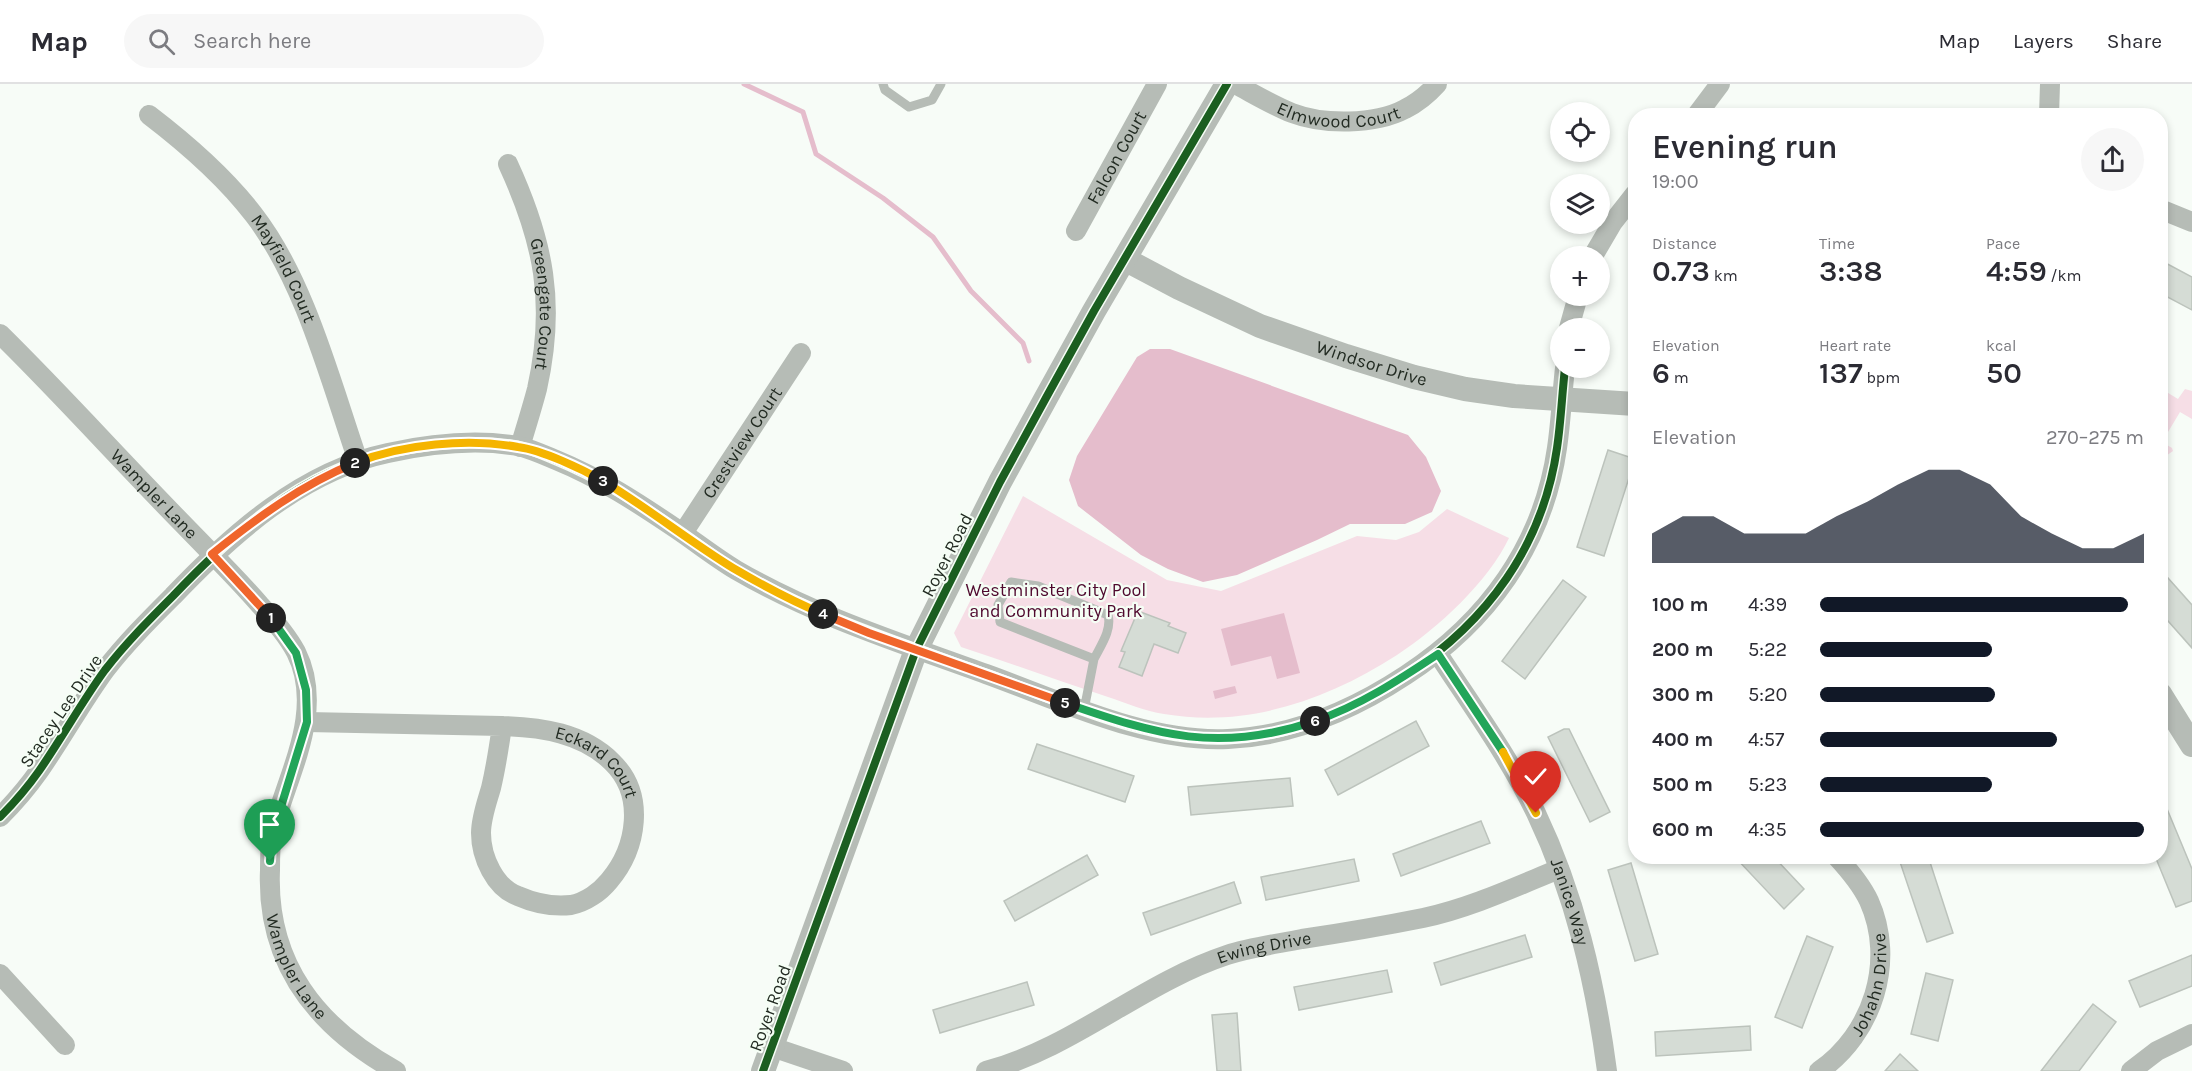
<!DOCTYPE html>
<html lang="en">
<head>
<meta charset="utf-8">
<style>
  body { margin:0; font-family:Karla,sans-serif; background:#f7f7f7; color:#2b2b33; height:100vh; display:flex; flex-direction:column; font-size:22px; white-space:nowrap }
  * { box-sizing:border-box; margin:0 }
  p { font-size:20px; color:#7c7c81 }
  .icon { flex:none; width:33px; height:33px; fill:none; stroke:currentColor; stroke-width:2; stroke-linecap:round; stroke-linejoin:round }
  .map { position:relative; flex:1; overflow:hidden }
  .drawer { position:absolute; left:1628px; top:24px; width:540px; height:756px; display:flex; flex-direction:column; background:#fff; border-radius:24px; box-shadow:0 3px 9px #0003 }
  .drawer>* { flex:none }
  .tools { position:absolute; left:1550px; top:18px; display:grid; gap:12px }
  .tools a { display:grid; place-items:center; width:60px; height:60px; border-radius:50%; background:#fff; box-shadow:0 3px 9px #0003; font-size:30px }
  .pin { position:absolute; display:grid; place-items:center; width:51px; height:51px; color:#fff; margin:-62px -26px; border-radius:50% 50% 50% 0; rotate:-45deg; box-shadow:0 0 6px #0007 }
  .pin .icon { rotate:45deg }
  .km { position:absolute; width:30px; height:30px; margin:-15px; border-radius:50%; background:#222; color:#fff; font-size:16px; line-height:30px; text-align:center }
  .round { display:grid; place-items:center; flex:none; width:63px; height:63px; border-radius:32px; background:#f7f7f7 }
  .summary { display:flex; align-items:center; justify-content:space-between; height:102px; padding:0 24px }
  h1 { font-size:33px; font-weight:600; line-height:45px }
  .stats { display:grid; grid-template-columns:repeat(3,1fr); gap:9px; height:102px; padding:6px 24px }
  .stats div { display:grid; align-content:center }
  .stats b { font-size:30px; font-weight:600 }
  .stats small { font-size:16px; font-weight:400 }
  .stats p { font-size:16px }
  .chart { height:168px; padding:12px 24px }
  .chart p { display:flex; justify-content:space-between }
  .chart svg { width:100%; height:108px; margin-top:6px; fill:#111827; opacity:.7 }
  ul { padding:0 24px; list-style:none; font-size:20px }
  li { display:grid; grid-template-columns:96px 72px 1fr; align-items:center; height:45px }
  li i { height:15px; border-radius:8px; background:#111827 }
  header { display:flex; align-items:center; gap:36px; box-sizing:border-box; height:84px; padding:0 30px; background:#fff; border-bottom:2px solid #e1e1e2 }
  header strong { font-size:28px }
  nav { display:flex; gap:33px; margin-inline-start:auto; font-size:21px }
  .search { width:420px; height:54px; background:#f7f7f7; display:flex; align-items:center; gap:15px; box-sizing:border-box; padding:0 21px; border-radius:33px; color:#7c7c81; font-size:22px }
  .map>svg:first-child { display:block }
</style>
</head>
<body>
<header>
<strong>Map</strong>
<div class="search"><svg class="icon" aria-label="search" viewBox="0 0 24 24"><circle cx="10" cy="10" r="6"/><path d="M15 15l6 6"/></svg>Search here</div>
<nav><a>Map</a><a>Layers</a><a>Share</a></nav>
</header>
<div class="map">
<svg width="2192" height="987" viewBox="0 0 2192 987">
  <rect width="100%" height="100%" fill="#f7fcf7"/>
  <g fill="#f6dee6">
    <polygon points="2160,304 2178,315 2185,305 2192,307 2192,335 2180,328 2162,358 2172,364 2173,367 2160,376"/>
    <path d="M 1023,412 L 1167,496 L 1221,507 L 1357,452 L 1396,456 L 1419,448 L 1447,425 L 1509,454 C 1489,497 1437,545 1397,571 C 1327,616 1248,644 1164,630 C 1145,627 1126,619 1108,613 C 1059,597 1010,579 961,563 L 954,549 Z"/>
  </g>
  <g fill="#e5bdcc">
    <polygon points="1150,265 1170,265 1408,351 1426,373 1441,407 1432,428 1405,440 1350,440 1317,456 1237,491 1203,498 1168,485 1141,471 1078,422 1069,396 1077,372 1137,273"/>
    <polygon points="1284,529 1300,589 1277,595 1271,572 1231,582 1221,545"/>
    <polygon points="1235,602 1237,609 1215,615 1213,607"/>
  </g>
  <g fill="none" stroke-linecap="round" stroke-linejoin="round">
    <polyline stroke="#e5bdcc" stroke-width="5" points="744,0 803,28 816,70 883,114 933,153 971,207 1023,259 1029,277"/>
  </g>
  <g fill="#d5dcd5" stroke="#bcc3bc" stroke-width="1.5">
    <polygon points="2160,176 2192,193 2192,226 2160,209"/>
    <polygon points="1608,366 1635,375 1604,472 1577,463"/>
    <polygon points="2160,485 2192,521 2192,564 2160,528"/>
    <polygon points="1563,496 1586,513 1525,595 1502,577"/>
    <polygon points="1138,527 1170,539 1168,542 1186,549 1178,569 1154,560 1142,592 1119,583 1125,568 1121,567"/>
    <polygon points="1416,637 1429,662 1338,711 1325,686"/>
    <polygon points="1564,645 1569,645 1610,728 1590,738 1548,653"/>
    <polygon points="1037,660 1134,692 1125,718 1028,685"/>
    <polygon points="1290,694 1293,722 1191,731 1188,703"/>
    <polygon points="2160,708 2192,785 2192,817 2176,823 2155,772 2160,772"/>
    <polygon points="1481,737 1490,759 1401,792 1393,770"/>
    <polygon points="1087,771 1098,791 1015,837 1004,817"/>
    <polygon points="1734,772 1773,772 1804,805 1784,825"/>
    <polygon points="1898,772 1928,772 1953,849 1927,858"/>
    <polygon points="1354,775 1359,797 1266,816 1261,793"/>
    <polygon points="1631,779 1658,870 1635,877 1608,786"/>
    <polygon points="1234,798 1241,819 1151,851 1143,829"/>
    <polygon points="1525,851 1532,873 1441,901 1434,879"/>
    <polygon points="1807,852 1833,863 1802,944 1775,933"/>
    <polygon points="2192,871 2192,902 2140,923 2129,897"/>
    <polygon points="1387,886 1392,908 1299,926 1294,903"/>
    <polygon points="1926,889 1953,896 1938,957 1911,950"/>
    <polygon points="1027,898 1034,921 940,949 933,926"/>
    <polygon points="2093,920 2116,938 2079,987 2041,987"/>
    <polygon points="1237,929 1241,987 1217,987 1212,931"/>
    <polygon points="1750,942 1751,966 1656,972 1655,948"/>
    <polygon points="1900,970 1918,987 1885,987"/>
  </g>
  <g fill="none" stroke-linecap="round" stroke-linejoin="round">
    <g stroke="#b6bcb6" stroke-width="9">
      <polyline points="883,0 885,6 909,23 932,16 941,0"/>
      <path d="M 1084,626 L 1094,575 L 1000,538 L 998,521 L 1011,498 L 1038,502 L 1108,531 C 1112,546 1101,561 1094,575"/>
    </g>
    <g stroke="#b6bcb6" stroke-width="20">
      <path id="s1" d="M 1235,0 C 1254,10 1272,21 1292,29 C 1323,41 1375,41 1405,25 C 1417,19 1428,10 1437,0"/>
      <path id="s2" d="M 149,31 C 187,60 225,93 254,131 C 305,197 331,299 358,377"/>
      <polyline points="1696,32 1720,0"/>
      <polyline points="2049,32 2050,0"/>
      <path id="s3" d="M 508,80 C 544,158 556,220 537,305 C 532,324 526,343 520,363"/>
      <polyline points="2160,125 2192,138"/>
      <path id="s4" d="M 1076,147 L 1157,0"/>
      <polyline points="1593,172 1613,138 1635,110"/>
      <polyline points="1569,244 1578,212"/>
      <path id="s5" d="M 0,250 C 63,312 122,378 184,441 C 210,468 236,493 260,521 C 273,535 287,551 296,568 C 326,628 286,692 272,750 C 270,761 270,774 270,786 C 266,880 317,943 396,987"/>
      <path id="s6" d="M 683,449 L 801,269"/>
      <path id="s7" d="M 1438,570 C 1472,622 1509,673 1536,729 C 1575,811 1595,897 1607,987"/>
      <path id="s8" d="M 307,638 L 502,642 C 541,643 583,649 612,678 C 646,711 637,764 609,797 C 600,808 586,818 571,821 C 553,823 534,819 518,812 C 495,804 481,773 481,749 C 481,734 487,718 491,704 C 496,683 499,663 502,642"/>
      <path d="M 0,733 C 14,719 27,704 39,687 C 62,654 81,619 105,586 C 126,559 149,536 173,512 C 232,450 302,387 388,369 C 429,360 476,355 518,362 C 531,365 544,371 556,376 C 600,394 638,419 678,446 C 697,459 716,474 736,486 C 815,532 901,559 986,590 C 1061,617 1147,659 1228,655 C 1292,652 1353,626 1406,591 C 1487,538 1543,462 1557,364 C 1561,337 1562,310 1565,284"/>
      <polyline points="0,890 65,961"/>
      <polyline points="772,963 843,987"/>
      <path id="s9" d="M 986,987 C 1073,964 1142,899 1227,871 C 1251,863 1277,860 1302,855 C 1342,849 1383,842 1423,834 C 1470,824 1515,803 1559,785"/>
      <path id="s10" d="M 1819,987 C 1873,950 1896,877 1869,817 C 1861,800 1849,786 1836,772"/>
      <polyline points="2131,987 2157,967 2192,950"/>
    </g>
    <g stroke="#b6bcb6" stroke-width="24">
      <path id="s11" d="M 1126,176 L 1179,204 L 1260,242 L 1346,272 L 1414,293 L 1465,305 L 1514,312 L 1635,320"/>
      <polyline points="2160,610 2192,661"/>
      <polyline points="763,987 916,566 1000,398 1047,312 1094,227 1227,0"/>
    </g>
    <g stroke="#f5fef5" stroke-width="11">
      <g id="cycleway">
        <path d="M 0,733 C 14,719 27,704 39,687 C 62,654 81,619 105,586 C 126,559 149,536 173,512 C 232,450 302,387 388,369 C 429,360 476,355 518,362 C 531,365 544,371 556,376 C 600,394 638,419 678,446 C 697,459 716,474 736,486 C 815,532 901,559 986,590 C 1061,617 1147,659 1228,655 C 1292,652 1353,626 1406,591 C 1487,538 1543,462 1557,364 C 1561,337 1562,310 1565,284"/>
        <polyline points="763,987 916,566 1000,398 1047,312 1094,227 1227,0"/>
      </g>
    </g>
    <use href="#cycleway" stroke="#1b5e20" stroke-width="8"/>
  </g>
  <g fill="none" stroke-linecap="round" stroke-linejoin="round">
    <g stroke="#fff" stroke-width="12">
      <polyline id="split-1" points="270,777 272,752 307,638 306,606 296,569 271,534"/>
    </g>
    <g stroke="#fff" stroke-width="12">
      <path id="split-2" d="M 271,534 L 212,470 C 257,434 301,401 355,379"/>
    </g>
    <g stroke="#fff" stroke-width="12">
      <path id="split-3" d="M 355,379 C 402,360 468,354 518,363 C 542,366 582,385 603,397"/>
    </g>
    <g stroke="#fff" stroke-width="12">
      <path id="split-4" d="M 603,397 C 648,424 689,457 733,484 C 762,501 792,517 823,530"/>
    </g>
    <g stroke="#fff" stroke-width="12">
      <polyline id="split-5" points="823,530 869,549 1065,619"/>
    </g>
    <g stroke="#fff" stroke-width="12">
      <path id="split-6" d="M 1065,619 C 1157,651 1219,670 1315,637"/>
    </g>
    <g stroke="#fff" stroke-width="12">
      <path id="split-7" d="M 1315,637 C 1359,622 1399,596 1438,570 L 1503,668"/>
    </g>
    <g stroke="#fff" stroke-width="12">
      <polyline id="split-8" points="1503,668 1536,729"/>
    </g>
    <use href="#split-1" stroke="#22a559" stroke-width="8"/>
    <use href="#split-2" stroke="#f0652b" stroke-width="8"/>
    <use href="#split-3" stroke="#f5b400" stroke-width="8"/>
    <use href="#split-4" stroke="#f5b400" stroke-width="8"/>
    <use href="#split-5" stroke="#f0652b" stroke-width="8"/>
    <use href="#split-6" stroke="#22a559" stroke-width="8"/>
    <use href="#split-7" stroke="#22a559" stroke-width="8"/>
    <use href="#split-8" stroke="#f5b400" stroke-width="8"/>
  </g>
  <g text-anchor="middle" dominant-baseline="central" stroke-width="4.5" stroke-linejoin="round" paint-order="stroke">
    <g font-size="18" fill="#222b22" stroke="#f5fef5">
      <text stroke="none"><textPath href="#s1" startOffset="111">Elmwood Court</textPath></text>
      <text stroke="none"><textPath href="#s4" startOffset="84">Falcon Court</textPath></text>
      <text stroke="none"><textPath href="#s2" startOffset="207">Mayfield Court</textPath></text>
      <text stroke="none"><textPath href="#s3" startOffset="146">Greengate Court</textPath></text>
      <text stroke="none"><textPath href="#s11" startOffset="267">Windsor Drive</textPath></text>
      <text stroke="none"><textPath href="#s6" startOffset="108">Crestview Court</textPath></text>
      <text stroke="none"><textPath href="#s5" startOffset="222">Wampler Lane</textPath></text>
      <text transform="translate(947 471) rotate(-63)">Royer Road</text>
      <text transform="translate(61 627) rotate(-56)">Stacey Lee Drive</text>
      <text stroke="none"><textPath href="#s8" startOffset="302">Eckard Court</textPath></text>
      <text stroke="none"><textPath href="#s7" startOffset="282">Janice Way</textPath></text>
      <text stroke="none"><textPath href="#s9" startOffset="306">Ewing Drive</textPath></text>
      <text stroke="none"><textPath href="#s5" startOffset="762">Wampler Lane</textPath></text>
      <text stroke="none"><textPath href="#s10" startOffset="105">Johahn Drive</textPath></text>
      <text transform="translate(770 924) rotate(-70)">Royer Road</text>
    </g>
    <g font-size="18" fill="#4f092e" stroke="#f5fef5">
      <text x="1056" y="506">Westminster City Pool<tspan x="1056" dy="21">and Community Park</tspan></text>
    </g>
  </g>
</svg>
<div class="tools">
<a><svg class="icon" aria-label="locate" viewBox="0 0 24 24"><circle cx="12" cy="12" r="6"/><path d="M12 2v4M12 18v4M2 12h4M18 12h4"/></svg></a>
<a><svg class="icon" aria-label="layers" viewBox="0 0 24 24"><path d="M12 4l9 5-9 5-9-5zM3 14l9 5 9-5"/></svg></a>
<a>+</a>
<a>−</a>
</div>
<div class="pin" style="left:270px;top:777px;background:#1e9e55"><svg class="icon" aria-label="arrive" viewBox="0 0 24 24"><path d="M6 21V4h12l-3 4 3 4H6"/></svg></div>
<div class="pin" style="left:1536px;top:729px;background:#d93025"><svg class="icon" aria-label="check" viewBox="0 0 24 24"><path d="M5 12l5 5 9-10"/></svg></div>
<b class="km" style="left:271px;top:534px">1</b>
<b class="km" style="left:355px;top:379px">2</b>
<b class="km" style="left:603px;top:397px">3</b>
<b class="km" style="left:823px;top:530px">4</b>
<b class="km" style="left:1065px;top:619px">5</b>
<b class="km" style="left:1315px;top:637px">6</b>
<section class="drawer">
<div class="summary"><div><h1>Evening run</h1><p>19:00</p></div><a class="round"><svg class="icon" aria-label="share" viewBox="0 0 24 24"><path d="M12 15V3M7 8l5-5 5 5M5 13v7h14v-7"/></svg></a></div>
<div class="stats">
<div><p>Distance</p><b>0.73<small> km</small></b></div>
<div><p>Time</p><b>3:38</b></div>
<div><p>Pace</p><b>4:59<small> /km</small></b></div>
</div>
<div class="stats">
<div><p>Elevation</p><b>6<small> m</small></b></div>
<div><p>Heart rate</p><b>137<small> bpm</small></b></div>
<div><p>kcal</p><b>50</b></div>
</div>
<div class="chart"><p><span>Elevation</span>270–275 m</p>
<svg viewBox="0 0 160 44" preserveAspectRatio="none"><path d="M0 44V32L10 25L20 25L30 32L40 32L50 32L60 25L70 19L80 12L90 6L100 6L110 12L120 25L130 32L140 38L150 38L160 32V44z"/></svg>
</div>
<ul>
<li><b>100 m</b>4:39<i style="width:95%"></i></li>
<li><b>200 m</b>5:22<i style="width:53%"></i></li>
<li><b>300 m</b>5:20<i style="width:54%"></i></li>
<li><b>400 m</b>4:57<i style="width:73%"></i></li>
<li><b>500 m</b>5:23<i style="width:53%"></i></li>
<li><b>600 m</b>4:35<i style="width:100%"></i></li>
</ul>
</section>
</div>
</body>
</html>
